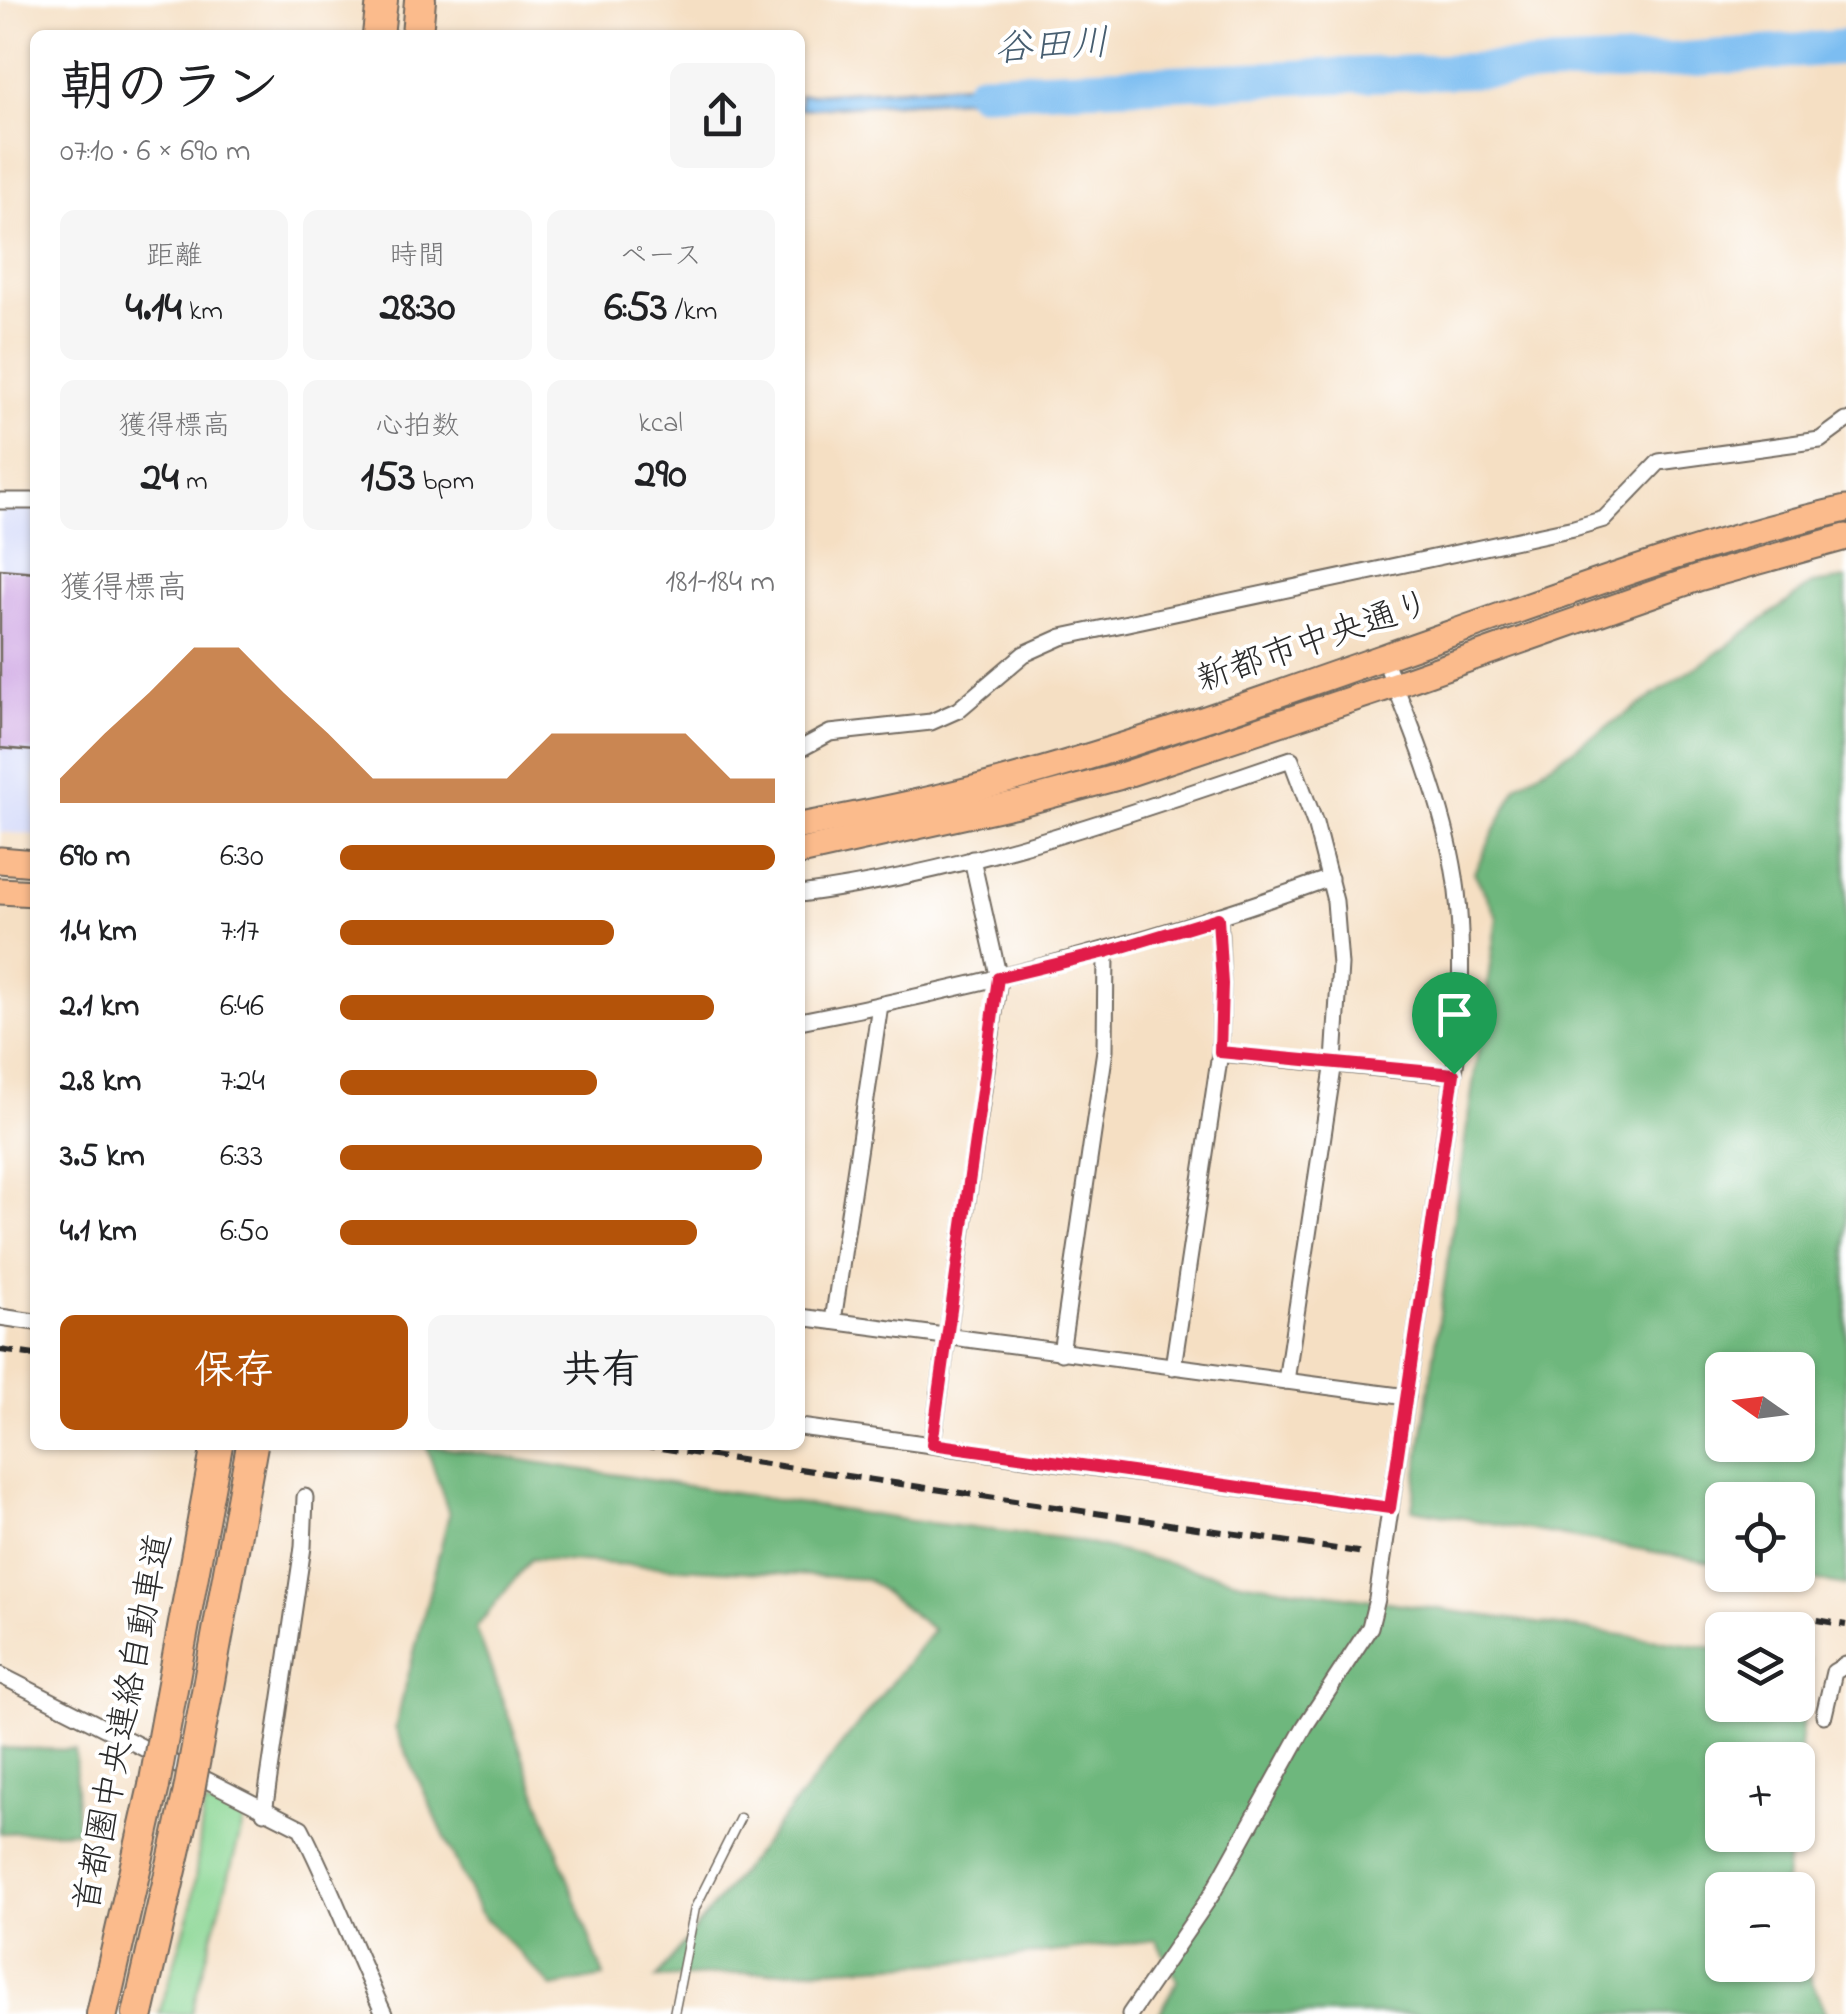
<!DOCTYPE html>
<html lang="ja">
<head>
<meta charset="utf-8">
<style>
  body { margin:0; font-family:"Indie Flower","Klee One",sans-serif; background:#f6f6f6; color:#202124; height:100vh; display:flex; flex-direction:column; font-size:38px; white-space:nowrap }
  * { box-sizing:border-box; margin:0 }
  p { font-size:32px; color:#757577 }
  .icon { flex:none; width:55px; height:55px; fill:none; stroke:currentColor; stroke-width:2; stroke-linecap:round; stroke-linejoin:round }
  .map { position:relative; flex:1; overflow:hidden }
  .sheet { position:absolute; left:30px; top:30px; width:775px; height:1420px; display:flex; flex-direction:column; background:#fff; border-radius:15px; box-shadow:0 2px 8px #0004 }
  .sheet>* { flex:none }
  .needle { width:65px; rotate:284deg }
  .buttons { position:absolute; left:1705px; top:1352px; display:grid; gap:20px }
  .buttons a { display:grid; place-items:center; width:110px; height:110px; border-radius:15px; background:#fff; box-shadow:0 2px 8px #0004; font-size:50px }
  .pin { position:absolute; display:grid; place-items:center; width:85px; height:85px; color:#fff; margin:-102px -42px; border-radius:50% 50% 50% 0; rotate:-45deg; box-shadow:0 0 10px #0007 }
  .pin .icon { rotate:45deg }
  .round { display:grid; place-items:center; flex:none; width:105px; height:105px; border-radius:15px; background:#f6f6f6 }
  .overview { display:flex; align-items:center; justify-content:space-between; height:170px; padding:0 30px }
  h1 { font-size:55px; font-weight:700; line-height:75px }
  .figures { display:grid; grid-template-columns:repeat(3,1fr); gap:15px; height:170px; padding:10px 30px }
  .figures div { display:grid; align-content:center; border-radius:15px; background:#f6f6f6; text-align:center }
  .figures b { font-size:42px; font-weight:700 }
  .figures small { font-size:28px; font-weight:400 }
  .figures p { font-size:28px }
  .chart { height:280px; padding:20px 30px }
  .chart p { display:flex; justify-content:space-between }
  .chart svg { width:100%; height:180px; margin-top:10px; fill:#b45309; opacity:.7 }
  .button { display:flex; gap:20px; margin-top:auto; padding:20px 30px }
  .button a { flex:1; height:115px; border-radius:15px; background:#b45309; color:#fff; font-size:40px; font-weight:700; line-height:115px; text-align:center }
  .button a+a { background:#f6f6f6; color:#202124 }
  ul { padding:0 30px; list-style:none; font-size:32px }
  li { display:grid; grid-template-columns:160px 120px 1fr; align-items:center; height:75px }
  li i { height:25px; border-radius:12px; background:#b45309 }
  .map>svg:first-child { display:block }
</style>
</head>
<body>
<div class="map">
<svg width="1846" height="2014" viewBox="0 0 1846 2014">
  <rect width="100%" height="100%" fill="#fff"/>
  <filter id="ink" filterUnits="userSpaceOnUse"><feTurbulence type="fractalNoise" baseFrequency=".01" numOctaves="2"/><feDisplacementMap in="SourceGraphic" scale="20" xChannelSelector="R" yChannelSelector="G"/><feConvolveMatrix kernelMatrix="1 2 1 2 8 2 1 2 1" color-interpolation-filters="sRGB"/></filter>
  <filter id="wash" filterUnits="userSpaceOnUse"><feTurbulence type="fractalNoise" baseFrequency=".0048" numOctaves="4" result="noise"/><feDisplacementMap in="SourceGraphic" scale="40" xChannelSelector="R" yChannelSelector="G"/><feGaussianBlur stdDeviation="2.25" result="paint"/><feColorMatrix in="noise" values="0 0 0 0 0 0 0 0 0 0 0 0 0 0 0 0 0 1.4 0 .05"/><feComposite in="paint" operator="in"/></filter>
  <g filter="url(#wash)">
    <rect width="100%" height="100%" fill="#f5dfc3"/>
    <polygon fill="#d3d9f9" points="0,509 35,509 35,835 0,832"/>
    <polygon fill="#89d693" stroke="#5a805f" stroke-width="2.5" points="204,1805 226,1809 244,1820 191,2014 159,2014 192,1905"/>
    <g fill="#6eb77d" stroke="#4c7154" stroke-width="2.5" fill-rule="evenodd">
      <path d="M 1846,579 L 1846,1586 L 1786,1575 L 1798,1575 L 1798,1500 L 1722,1500 L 1722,1564 L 1412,1509 L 1497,917 L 1474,872 L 1517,786 L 1710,658 L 1812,584 ZM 1722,1370 L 1798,1370 L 1798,1445 L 1722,1445 Z"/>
      <polygon points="426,1445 911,1521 1069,1539 1245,1582 1722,1649 1722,1705 1798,1705 1798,1660 1809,1661 1798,1765 1798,1760 1722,1760 1722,1835 1790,1835 1784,1890 1722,1890 1722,1965 1798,1965 1798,1950 1826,2014 1159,2014 1178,1981 1156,1940 982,1960 656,1978 933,1630 867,1579 531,1559 476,1628 604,1977 552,1987 479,1912 395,1728 449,1514"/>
      <polygon points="0,1748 75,1750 77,1831 0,1833"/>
    </g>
    <polygon fill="#7bbdf1" stroke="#53748e" stroke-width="2.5" points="1025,80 1026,95 800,109 800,95"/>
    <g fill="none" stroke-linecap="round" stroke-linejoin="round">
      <polyline stroke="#7bbdf1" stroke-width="35" points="981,90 1625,64 1846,47"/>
    </g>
    <g id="blocks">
      <polygon fill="#cea5e3" points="0,569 35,572 35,751 0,748"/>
    </g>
  </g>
  <g filter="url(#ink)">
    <use href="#blocks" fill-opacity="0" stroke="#726a60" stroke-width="2.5"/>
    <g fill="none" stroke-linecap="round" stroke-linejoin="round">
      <g stroke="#726a60" stroke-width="11">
        <polyline id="lane" points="674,2014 695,1908 740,1818"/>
      </g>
      <g stroke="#726a60" stroke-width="19">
        <g id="street">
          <polyline points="0,501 35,501"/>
          <polyline points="800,749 830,733 931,722 958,710 1024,654 1062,637 1574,528 1604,519 1659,462 1820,440 1846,421"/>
          <path d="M 800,894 C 969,872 1131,813 1291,759 L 1315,823 L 1335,901 L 1340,965 L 1334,1062 L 1286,1381"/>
          <path d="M 800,1021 C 981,986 1157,941 1330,878"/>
          <polyline points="1220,1053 1453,1075"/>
          <polyline points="0,1317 35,1322"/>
          <polyline points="800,1317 1407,1397"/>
          <polyline points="833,1321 880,1005"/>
          <polyline points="1061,1353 1105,1050 1106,952"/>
          <polyline points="1173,1367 1220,1053 1222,984 1219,918"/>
          <polyline points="800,1427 1390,1508"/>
          <polyline points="932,1444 999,979 972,859"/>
          <path d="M 0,1675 L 301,1828 C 332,1888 355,1952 384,2014"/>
          <polyline points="1824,1715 1834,1672 1846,1665"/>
          <polyline points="264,1812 303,1547 305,1497"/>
          <path d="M 1130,2014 L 1212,1894 L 1305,1726 L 1370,1627 L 1377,1599 L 1460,1032 C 1460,981 1463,928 1455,877 C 1444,805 1411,724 1383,656"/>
        </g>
      </g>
      <g stroke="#726a60" stroke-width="29">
        <g id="primary">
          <path d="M 800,826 C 875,812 949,797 1022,776 C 1168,735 1312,682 1455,632 C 1584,587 1712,539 1846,509"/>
          <polyline points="800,852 1021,803 1118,777 1394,685 1698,578 1846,537"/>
          <polyline points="0,860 35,863"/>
          <polyline points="0,891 35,893"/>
        </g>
      </g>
      <g stroke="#726a60" stroke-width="34">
        <g id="highway">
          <polyline points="378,35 382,0"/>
          <polyline points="417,35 420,0"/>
          <polyline points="102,2014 154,1786"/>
          <polyline points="138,2014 189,1791"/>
        </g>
      </g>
      <use href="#lane" stroke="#fff" stroke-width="8"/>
      <use href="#street" stroke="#fff" stroke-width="15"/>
      <use href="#primary" stroke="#fbbb8c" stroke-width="25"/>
      <use href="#highway" stroke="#fbbb8c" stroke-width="30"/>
      <g stroke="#2b2b2b" stroke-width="6" stroke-dasharray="15 8" stroke-linecap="butt">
        <polyline points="0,1350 35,1355"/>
        <polyline points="639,1445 1364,1553"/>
        <polyline points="1795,1616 1846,1625"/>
      </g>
      <g stroke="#726a60" stroke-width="34" stroke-linecap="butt">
        <g id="highway-bridge">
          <polyline points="154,1786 217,1445"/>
          <polyline points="189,1791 252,1445"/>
        </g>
      </g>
      <use href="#highway-bridge" stroke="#fbbb8c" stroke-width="30"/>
    </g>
  </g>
  <g fill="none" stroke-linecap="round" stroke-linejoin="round" filter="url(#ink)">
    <g stroke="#fff" stroke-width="20">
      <polygon id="route" points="1218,918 1222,984 1220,1052 1454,1074 1390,1508 932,1444 998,978 1106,952"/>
    </g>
    <use href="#route" stroke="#e11d48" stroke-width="12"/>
  </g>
  <g text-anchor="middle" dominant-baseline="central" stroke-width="8" stroke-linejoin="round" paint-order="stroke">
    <g font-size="35" fill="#2b2b2b" stroke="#fff">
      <text transform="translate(1314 643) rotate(-19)">新都市中央通り</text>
      <text transform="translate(125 1723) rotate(-79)">首都圏中央連絡自動車道</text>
    </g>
    <g font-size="38" font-style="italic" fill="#475e70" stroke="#fff">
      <text transform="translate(1052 48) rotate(-3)">谷田川</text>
    </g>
  </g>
</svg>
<div class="buttons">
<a><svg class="needle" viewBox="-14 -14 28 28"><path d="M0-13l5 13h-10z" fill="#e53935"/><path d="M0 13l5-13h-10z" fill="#757577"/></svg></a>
<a><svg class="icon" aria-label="locate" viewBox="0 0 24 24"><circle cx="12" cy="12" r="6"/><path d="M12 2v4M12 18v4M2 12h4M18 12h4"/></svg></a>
<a><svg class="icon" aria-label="layers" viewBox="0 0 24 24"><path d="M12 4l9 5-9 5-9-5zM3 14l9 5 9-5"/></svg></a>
<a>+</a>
<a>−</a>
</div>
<div class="pin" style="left:1454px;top:1074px;background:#1e9e55"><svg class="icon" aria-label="arrive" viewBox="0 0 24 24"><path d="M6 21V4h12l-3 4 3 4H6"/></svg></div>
<section class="sheet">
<div class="overview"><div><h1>朝のラン</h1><p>07:10 · 6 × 690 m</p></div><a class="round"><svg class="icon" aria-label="share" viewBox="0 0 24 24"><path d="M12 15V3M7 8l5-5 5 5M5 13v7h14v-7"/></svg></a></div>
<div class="figures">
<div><p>距離</p><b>4.14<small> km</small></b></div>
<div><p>時間</p><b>28:30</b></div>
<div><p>ペース</p><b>6:53<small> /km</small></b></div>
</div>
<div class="figures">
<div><p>獲得標高</p><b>24<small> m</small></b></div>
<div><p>心拍数</p><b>153<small> bpm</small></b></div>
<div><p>kcal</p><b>290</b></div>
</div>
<div class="chart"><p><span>獲得標高</span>181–184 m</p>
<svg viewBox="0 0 160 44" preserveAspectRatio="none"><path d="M0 44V38L10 27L20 17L30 6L40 6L50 17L60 27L70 38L80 38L90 38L100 38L110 27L120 27L130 27L140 27L150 38L160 38V44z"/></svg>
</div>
<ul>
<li><b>690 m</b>6:30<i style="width:100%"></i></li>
<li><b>1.4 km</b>7:17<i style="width:63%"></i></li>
<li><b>2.1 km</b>6:46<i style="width:86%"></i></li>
<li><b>2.8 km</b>7:24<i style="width:59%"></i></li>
<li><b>3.5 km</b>6:33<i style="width:97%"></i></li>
<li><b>4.1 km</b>6:50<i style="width:82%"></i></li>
</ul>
<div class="button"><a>保存</a><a>共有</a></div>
</section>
</div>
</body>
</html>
